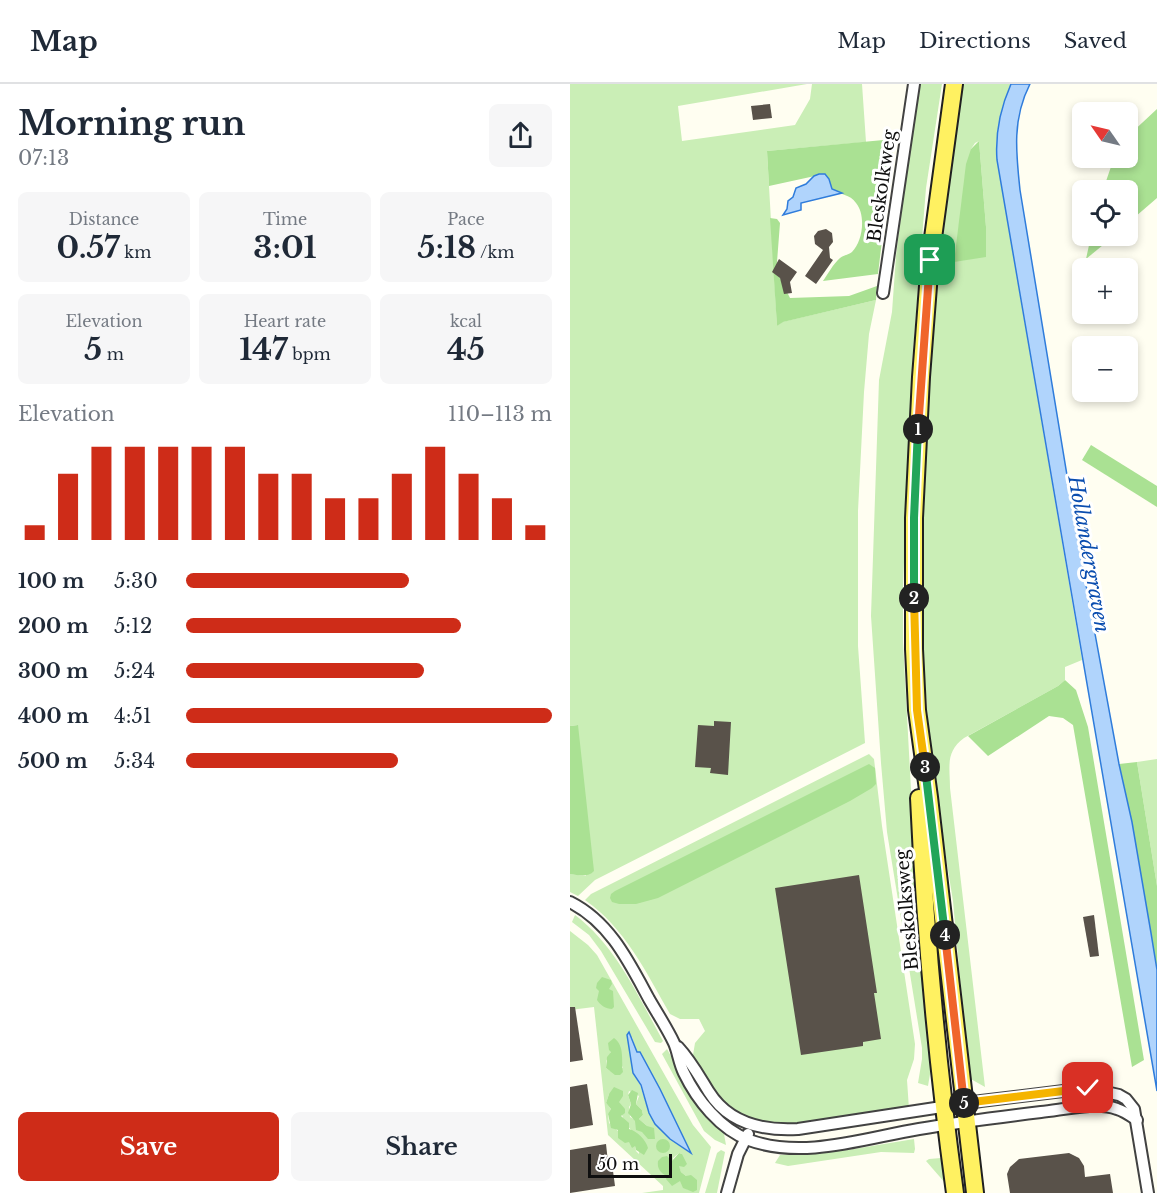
<!DOCTYPE html>
<html lang="en">
<head>
<meta charset="utf-8">
<style>
  body { margin:0; font-family:"Libre Baskerville",serif; background:#f6f6f7; color:#1f2937; height:100vh; display:flex; flex-direction:column; font-size:22px; white-space:nowrap }
  * { box-sizing:border-box; margin:0 }
  p { font-size:20px; color:#747a83 }
  .icon { flex:none; width:33px; height:33px; fill:none; stroke:currentColor; stroke-width:2; stroke-linecap:round; stroke-linejoin:round }
  .map { position:relative; flex:1; overflow:hidden }
  .panel { display:flex; flex-direction:column; background:#fff; width:570px }
  .panel>* { flex:none }
  .needle { width:39px; rotate:304deg }
  .buttons { position:absolute; left:502px; top:18px; display:grid; gap:12px }
  .buttons a { display:grid; place-items:center; width:66px; height:66px; border-radius:9px; background:#fff; box-shadow:0 3px 9px #0003; font-size:30px }
  .scale { position:absolute; left:18px; bottom:15px; width:84px; box-sizing:border-box; padding-left:6px; border:3px solid #0f0f0f; border-top:0; font-size:16px; line-height:21px; white-space:nowrap; color:#0f0f0f; -webkit-text-stroke:4px #fff; paint-order:stroke }
  .pin { position:absolute; display:grid; place-items:center; width:51px; height:51px; color:#fff; margin:-26px; border-radius:12px; box-shadow:0 3px 9px #0006 }
  .km { position:absolute; width:30px; height:30px; margin:-15px; border-radius:50%; background:#222; color:#fff; font-size:16px; line-height:30px; text-align:center }
  .round { display:grid; place-items:center; flex:none; width:63px; height:63px; border-radius:9px; background:#f6f6f7 }
  .head { display:flex; align-items:center; justify-content:space-between; height:102px; padding:0 18px }
  h1 { font-size:33px; font-weight:800; line-height:45px }
  .metrics { display:grid; grid-template-columns:repeat(3,1fr); gap:9px; height:102px; padding:6px 18px }
  .metrics div { display:grid; align-content:center; border-radius:9px; background:#f6f6f7; text-align:center }
  .metrics b { font-size:30px; font-weight:800 }
  .metrics small { font-size:16px; font-weight:400 }
  .metrics p { font-size:16px }
  .chart { height:168px; padding:12px 18px }
  .chart p { display:flex; justify-content:space-between }
  .chart svg { width:100%; height:108px; margin-top:6px; stroke:#ce2c18; stroke-width:6 }
  .action { display:flex; gap:12px; margin-top:auto; padding:12px 18px }
  .action a { flex:1; height:69px; border-radius:9px; background:#ce2c18; color:#fff; font-size:24px; font-weight:800; line-height:69px; text-align:center }
  .action a+a { background:#f6f6f7; color:#1f2937 }
  ul { padding:0 18px; list-style:none; font-size:20px }
  li { display:grid; grid-template-columns:96px 72px 1fr; align-items:center; height:45px }
  li i { height:15px; border-radius:8px; background:#ce2c18 }
  header { display:flex; align-items:center; gap:36px; box-sizing:border-box; height:84px; padding:0 30px; background:#fff; border-bottom:2px solid #e0e1e3 }
  header strong { font-size:28px }
  nav { display:flex; gap:33px; margin-inline-start:auto; font-size:21px }
  main { display:flex; flex:1; min-height:0 }
  .map>svg:first-child { display:block }
</style>
</head>
<body>
<header>
<strong>Map</strong>
<nav><a>Map</a><a>Directions</a><a>Saved</a></nav>
</header>
<main>
<section class="panel">
<div class="head"><div><h1>Morning run</h1><p>07:13</p></div><a class="round"><svg class="icon" aria-label="share" viewBox="0 0 24 24"><path d="M12 15V3M7 8l5-5 5 5M5 13v7h14v-7"/></svg></a></div>
<div class="metrics">
<div><p>Distance</p><b>0.57<small> km</small></b></div>
<div><p>Time</p><b>3:01</b></div>
<div><p>Pace</p><b>5:18<small> /km</small></b></div>
</div>
<div class="metrics">
<div><p>Elevation</p><b>5<small> m</small></b></div>
<div><p>Heart rate</p><b>147<small> bpm</small></b></div>
<div><p>kcal</p><b>45</b></div>
</div>
<div class="chart"><p><span>Elevation</span>110–113 m</p>
<svg viewBox="0 0 160 44" preserveAspectRatio="none"><path d="M5 44V38M15 44V17M25 44V6M35 44V6M45 44V6M55 44V6M65 44V6M75 44V17M85 44V17M95 44V27M105 44V27M115 44V17M125 44V6M135 44V17M145 44V27M155 44V38"/></svg>
</div>
<ul>
<li><b>100 m</b>5:30<i style="width:61%"></i></li>
<li><b>200 m</b>5:12<i style="width:75%"></i></li>
<li><b>300 m</b>5:24<i style="width:65%"></i></li>
<li><b>400 m</b>4:51<i style="width:100%"></i></li>
<li><b>500 m</b>5:34<i style="width:58%"></i></li>
</ul>
<div class="action"><a>Save</a><a>Share</a></div>
</section>
<div class="map">
<svg width="587" height="1109" viewBox="0 0 587 1109">
  <rect width="100%" height="100%" fill="#fffef1"/>
  <g fill="#caeeb6" fill-rule="evenodd">
    <polygon points="0,0 237,0 108,22 112,57 225,41 240,15 242,0 292,0 296,58 197,67 207,242 212,238 306,216 299,250 294,308 288,427 288,562 295,659 25,796 8,812 0,808 0,790 16,792 7,641 0,642"/>
    <polygon points="347,0 372,0 356,104 343,267 333,502 333,558 347,817 361,967 361,984 358,1002 348,999 352,975 352,964 317,748 311,679 301,532 309,296 322,228 326,172"/>
    <path d="M 392,0 L 441,0 C 430,25 425,49 427,76 L 512,576 L 495,583 L 495,596 L 488,602 L 394,654 C 375,668 380,683 380,704 L 415,1003 L 399,994 L 383,817 L 361,681 L 351,540 L 351,439 L 360,268 L 371,147 ZM 409,57 L 416,143 L 416,173 L 401,65 L 405,59 Z"/>
    <path d="M 299,670 L 304,675 L 312,742 L 345,960 L 344,975 L 337,996 L 339,1025 L 229,1042 L 200,1041 L 166,1030 L 150,1017 L 129,985 L 123,971 L 125,959 L 135,947 L 129,935 L 110,935 L 100,930 C 76,888 55,844 15,816 L 21,810 Z"/>
    <polygon points="587,675 587,802 567,678"/>
    <path d="M 5,831 C 47,863 68,912 93,957 L 91,959 L 85,958 L 31,867 L 19,851 L 2,838 Z"/>
    <path d="M 0,847 L 18,861 L 27,871 L 123,1041 L 141,1063 L 129,1109 L 72,1109 L 93,1106 L 93,1102 L 38,1051 L 24,923 L 0,926 ZM 62,953 L 67,968 L 90,1005 L 120,1069 L 100,1055 L 85,1040 L 79,1029 L 70,1001 L 63,989 L 60,962 ZM 41,968 L 51,979 L 53,984 L 40,987 L 36,984 L 36,977 ZM 59,1007 L 69,1012 L 66,1020 L 72,1026 L 73,1031 L 69,1035 L 77,1042 L 60,1033 L 59,1023 L 61,1020 L 58,1011 ZM 39,1010 L 49,1018 C 51,1033 56,1043 68,1052 L 69,1070 L 66,1067 L 65,1062 L 39,1039 L 38,1031 L 41,1025 L 36,1019 ZM 109,1069 L 112,1070 L 108,1081 L 111,1088 L 116,1092 L 118,1106 L 110,1096 L 97,1092 L 99,1074 L 103,1078 L 103,1074 Z"/>
    <polygon points="97,965 116,999 154,1050 156,1061 145,1056 134,1047 92,970"/>
    <polygon points="344,1055 345,1065 344,1069 311,1068 218,1082 205,1079 210,1071 278,1066"/>
    <polygon points="151,1066 155,1068 147,1109 135,1109 147,1069"/>
    <polygon points="371,1074 376,1100 356,1077 359,1075"/>
  </g>
  <g fill="#aae193">
    <polygon points="587,25 587,114 558,139 558,106 533,106 544,74 558,74 558,52"/>
    <path d="M 324,55 L 308,190 L 253,197 C 258,190 263,180 270,174 C 273,171 279,171 282,168 C 293,157 296,131 286,119 C 280,110 270,111 262,105 L 259,95 L 254,90 L 199,102 L 197,67 Z"/>
    <polygon points="409,57 416,143 416,173 384,178 396,80 401,65"/>
    <polygon points="200,134 207,135 210,139 207,178 209,192 220,214 279,212 307,202 306,216 213,238 207,242"/>
    <polygon points="521,152 544,152 516,175"/>
    <polygon points="521,361 587,402 587,423 512,376"/>
    <polygon points="495,596 506,606 518,643 574,976 562,983 503,641 493,634 479,632 418,672 398,652 488,602"/>
    <path d="M 8,641 L 24,787 C 18,794 8,791 0,790 L 0,642 Z"/>
    <polygon points="567,678 587,802 587,886 562,738 549,680"/>
    <polygon points="299,680 305,684 306,700 302,704 280,717 88,814 66,820 49,820 42,818 40,814 41,810 45,807"/>
    <path d="M 32,893 L 41,896 L 42,900 L 39,905 L 43,907 L 44,923 L 42,925 C 36,925 30,921 27,916 L 29,907 L 26,904 L 27,899 Z"/>
    <path d="M 44,954 C 55,962 51,976 53,988 L 50,991 L 45,991 L 36,984 L 37,973 L 41,968 L 39,966 L 38,959 Z"/>
    <path d="M 44,1003 L 53,1007 L 53,1012 L 49,1018 L 55,1025 L 55,1029 L 51,1032 L 59,1039 L 59,1045 C 67,1047 76,1056 78,1064 L 74,1071 L 66,1066 L 65,1062 L 62,1064 L 59,1058 L 55,1059 L 48,1054 L 48,1046 L 41,1044 L 38,1030 L 41,1025 L 36,1019 L 39,1010 Z"/>
    <polygon points="62,1006 68,1009 66,1020 72,1026 73,1031 69,1035 77,1042 84,1044 85,1055 78,1055 72,1048 66,1046 65,1037 58,1029 61,1020 58,1011"/>
    <circle cx="93" cy="1062" r="7"/>
    <path d="M 109,1069 L 112,1070 L 117,1080 L 114,1083 L 109,1082 L 111,1088 L 116,1092 L 121,1091 L 127,1096 L 127,1106 L 123,1108 L 113,1104 L 110,1097 L 102,1102 L 96,1095 L 97,1092 C 90,1089 87,1084 88,1077 L 92,1073 L 97,1072 L 102,1077 Z"/>
  </g>
  <g fill="#b0d4fc" stroke="#2f7cdb" stroke-width="1.5">
    <path d="M 441,0 L 460,0 C 442,35 446,69 450,106 L 507,452 L 549,680 L 562,738 L 581,849 L 587,886 L 587,1007 L 427,76 C 425,49 430,25 441,0 Z"/>
    <polygon points="249,90 255,90 259,95 262,105 272,109 231,119 231,126 213,131 217,125 218,117 223,113 226,104 236,100 244,92"/>
    <polygon points="59,948 67,968 70,968 90,1005 121,1069 100,1055 85,1040 79,1029 71,1001 63,989 57,951"/>
  </g>
  <g fill="#59524a">
    <polygon points="200,20 202,34 183,36 181,22"/>
    <polygon points="256,145 262,149 263,158 259,163 260,174 263,176 246,200 235,192 253,166 245,160 244,152 248,147"/>
    <polygon points="209,175 227,188 220,198 222,209 214,210 210,194 202,188"/>
    <polygon points="144,637 161,638 158,691 140,689 141,684 125,683 128,641 144,642"/>
    <polygon points="289,791 307,909 304,909 311,955 293,958 293,962 231,971 205,804"/>
    <polygon points="524,831 529,872 520,873 513,833"/>
    <polygon points="0,923 5,923 13,976 0,978"/>
    <polygon points="17,1000 23,1041 0,1045 0,1003"/>
    <polygon points="36,1060 39,1087 43,1087 45,1102 0,1109 0,1066"/>
    <polygon points="499,1069 509,1074 514,1082 515,1093 540,1090 543,1109 440,1109 437,1090 440,1083 449,1075"/>
  </g>
  <g fill="none" stroke-linecap="round" stroke-linejoin="round">
    <g stroke="#424242" stroke-width="14">
      <g id="street">
        <polyline points="313,209 344,0"/>
        <path d="M 0,818 C 40,838 59,878 79,915 C 87,929 97,944 104,959 C 108,968 109,979 114,989 C 127,1016 150,1045 179,1056 C 233,1076 295,1054 349,1045 C 390,1038 430,1033 471,1028 C 492,1026 527,1017 547,1025 C 554,1027 561,1032 567,1036"/>
        <path d="M 108,963 C 121,977 129,992 139,1008 C 159,1040 193,1047 228,1045 L 411,1017 L 518,1004 L 549,1011 L 556,1015 L 564,1025 L 578,1109"/>
        <polyline points="157,1109 168,1070 178,1050"/>
      </g>
    </g>
    <g stroke="#202020" stroke-width="20">
      <g id="primary">
        <polyline points="384,0 360,176 351,293 344,434 344,565 347,626 359,713 405,1109"/>
        <path d="M 349,714 C 355,846 367,978 385,1109"/>
      </g>
    </g>
    <use href="#street" stroke="#fff" stroke-width="10"/>
    <use href="#primary" stroke="#fff161" stroke-width="16"/>
  </g>
  <g fill="none" stroke-linecap="round" stroke-linejoin="round">
    <g stroke="#fff" stroke-width="12">
      <polyline id="split-1" points="348,345 360,176"/>
    </g>
    <g stroke="#fff" stroke-width="12">
      <polyline id="split-2" points="344,514 344,434 348,345"/>
    </g>
    <g stroke="#fff" stroke-width="12">
      <polyline id="split-3" points="344,514 347,626 355,683"/>
    </g>
    <g stroke="#fff" stroke-width="12">
      <polyline id="split-4" points="355,683 375,851"/>
    </g>
    <g stroke="#fff" stroke-width="12">
      <polyline id="split-5" points="375,851 394,1019"/>
    </g>
    <g stroke="#fff" stroke-width="12">
      <polyline id="split-6" points="394,1019 518,1004"/>
    </g>
    <use href="#split-1" stroke="#f0652b" stroke-width="8"/>
    <use href="#split-2" stroke="#22a559" stroke-width="8"/>
    <use href="#split-3" stroke="#f5b400" stroke-width="8"/>
    <use href="#split-4" stroke="#22a559" stroke-width="8"/>
    <use href="#split-5" stroke="#f0652b" stroke-width="8"/>
    <use href="#split-6" stroke="#f5b400" stroke-width="8"/>
  </g>
  <g text-anchor="middle" dominant-baseline="central" stroke-width="6" stroke-linejoin="round" paint-order="stroke">
    <g font-size="18" fill="#0f0f0f" stroke="#fff">
      <text transform="translate(312 102) rotate(-82)">Bleskolkweg</text>
      <text transform="translate(337 826) rotate(-95)">Bleskolksweg</text>
    </g>
    <g font-size="20" font-style="italic" fill="#0a4daf" stroke="#fff">
      <text transform="translate(519 470) rotate(80)">Hollandergraven</text>
    </g>
  </g>
</svg>
<div class="buttons">
<a><svg class="needle" viewBox="-14 -14 28 28"><path d="M0-13l5 13h-10z" fill="#e53935"/><path d="M0 13l5-13h-10z" fill="#747a83"/></svg></a>
<a><svg class="icon" aria-label="locate" viewBox="0 0 24 24"><circle cx="12" cy="12" r="6"/><path d="M12 2v4M12 18v4M2 12h4M18 12h4"/></svg></a>
<a>+</a>
<a>−</a>
</div>
<div class="scale">50 m</div>
<div class="pin" style="left:360px;top:176px;background:#1e9e55"><svg class="icon" aria-label="arrive" viewBox="0 0 24 24"><path d="M6 21V4h12l-3 4 3 4H6"/></svg></div>
<div class="pin" style="left:518px;top:1004px;background:#d93025"><svg class="icon" aria-label="check" viewBox="0 0 24 24"><path d="M5 12l5 5 9-10"/></svg></div>
<b class="km" style="left:348px;top:345px">1</b>
<b class="km" style="left:344px;top:514px">2</b>
<b class="km" style="left:355px;top:683px">3</b>
<b class="km" style="left:375px;top:851px">4</b>
<b class="km" style="left:394px;top:1019px">5</b>
</div>
</main>
</body>
</html>
